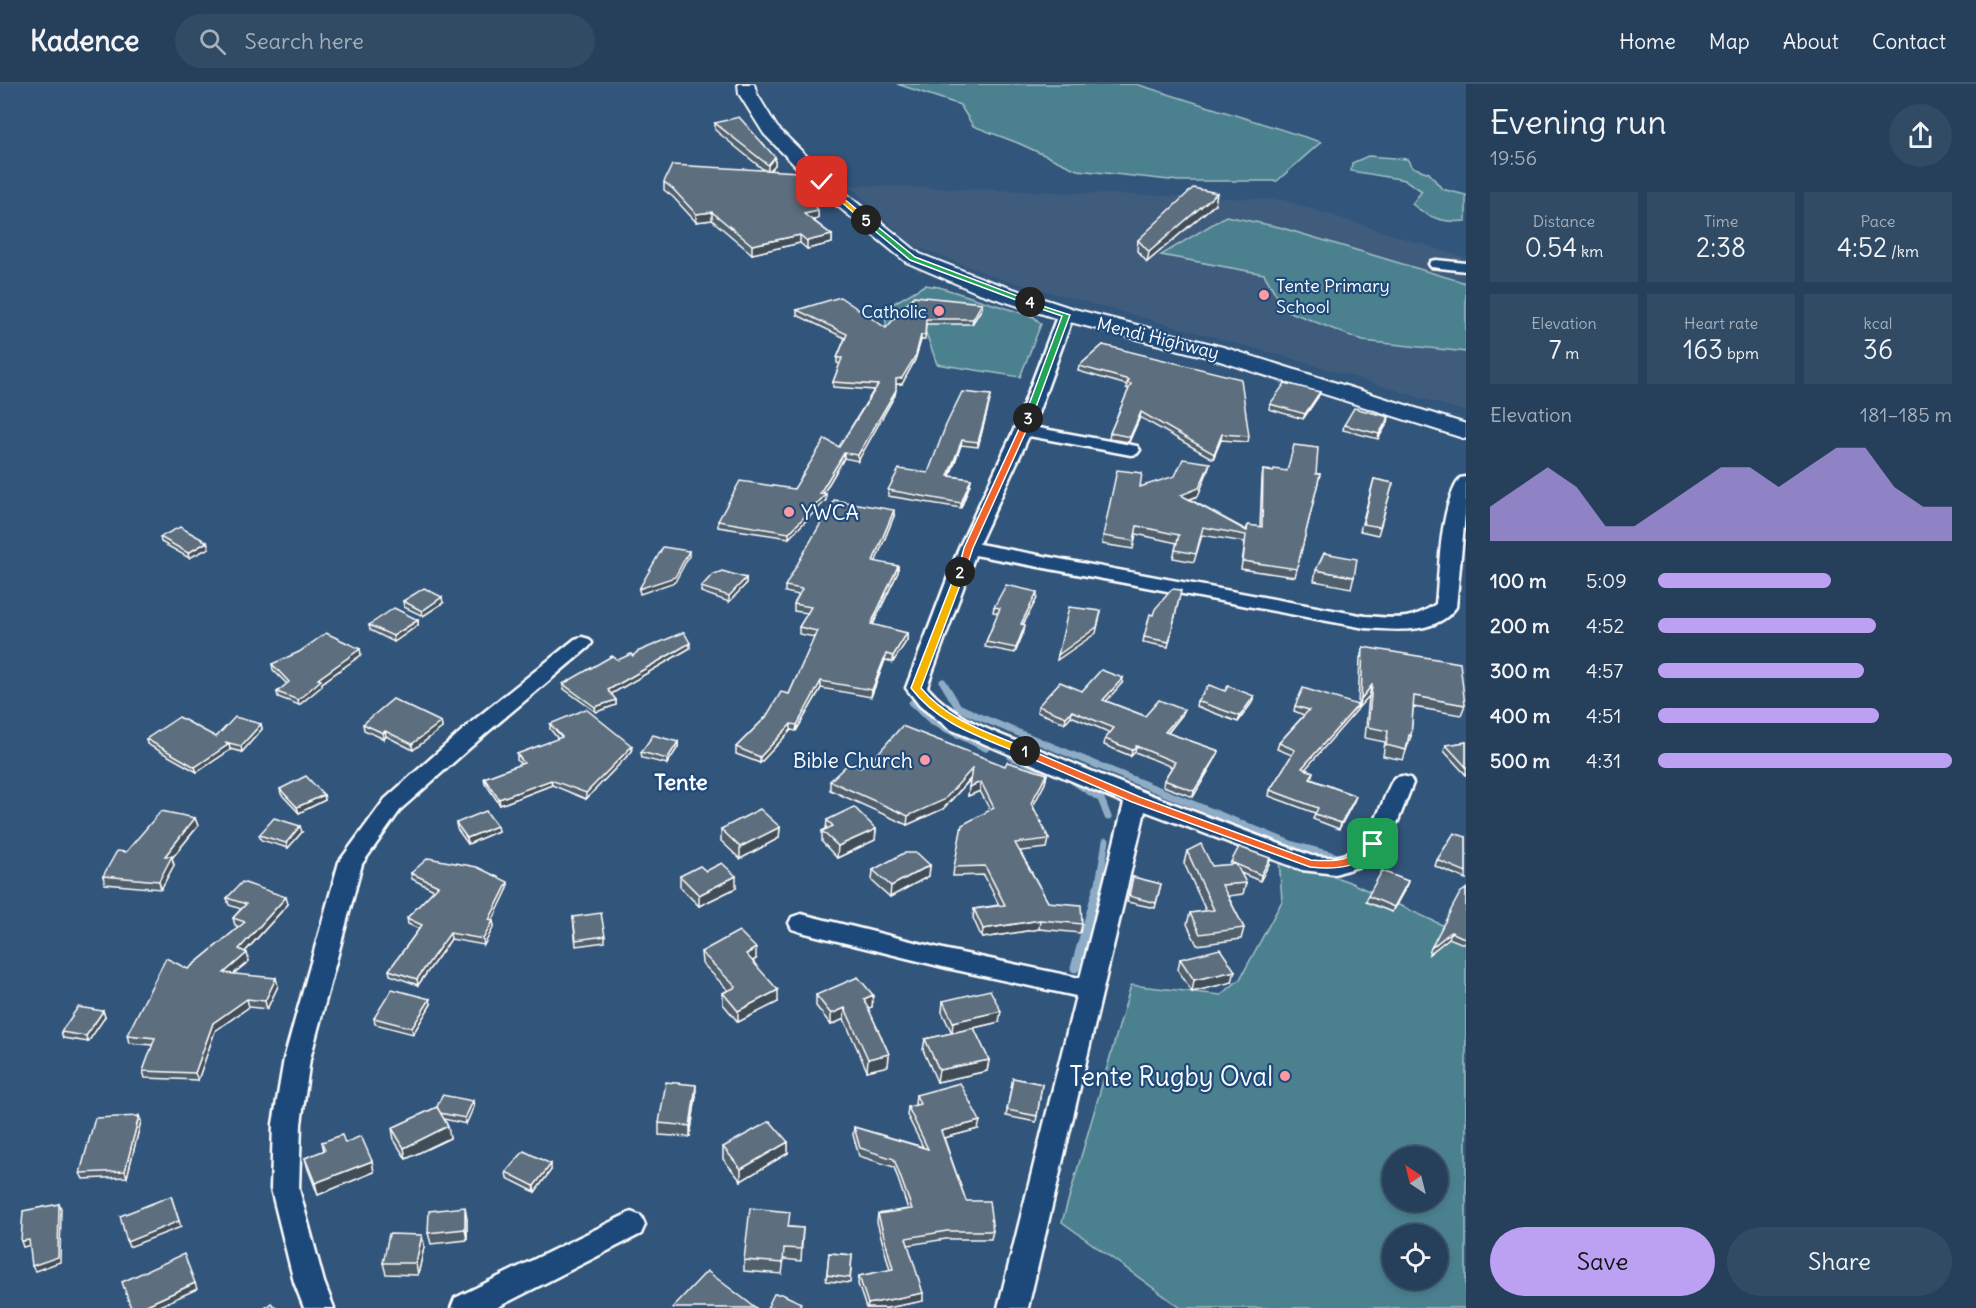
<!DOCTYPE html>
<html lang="en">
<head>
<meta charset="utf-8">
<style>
  body { margin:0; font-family:Delius,sans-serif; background:#324b65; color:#f1f3f6; height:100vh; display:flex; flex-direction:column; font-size:22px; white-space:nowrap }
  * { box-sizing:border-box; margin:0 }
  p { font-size:20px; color:#a4afbb }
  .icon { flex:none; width:33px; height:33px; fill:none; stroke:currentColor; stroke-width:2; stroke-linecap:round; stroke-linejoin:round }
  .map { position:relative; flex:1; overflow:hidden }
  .details { display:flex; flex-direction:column; background:#26405c; width:510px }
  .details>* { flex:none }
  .needle { width:39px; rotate:325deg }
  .fabs { position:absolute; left:1382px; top:1062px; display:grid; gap:12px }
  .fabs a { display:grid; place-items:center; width:66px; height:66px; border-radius:50%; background:#26405c; box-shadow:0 3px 9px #0003,0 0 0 2px #425972; font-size:30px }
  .pin { position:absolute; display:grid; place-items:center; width:51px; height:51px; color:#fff; margin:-26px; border-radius:12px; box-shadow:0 3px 9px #0006 }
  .km { position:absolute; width:30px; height:30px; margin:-15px; border-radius:50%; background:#222; color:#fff; font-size:16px; line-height:30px; text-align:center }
  .round { display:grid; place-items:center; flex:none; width:63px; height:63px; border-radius:32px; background:#324b65 }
  .overview { display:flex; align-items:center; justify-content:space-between; height:102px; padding:0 24px }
  h1 { font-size:33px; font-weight:600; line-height:45px }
  .figures { display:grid; grid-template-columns:repeat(3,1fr); gap:9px; height:102px; padding:6px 24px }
  .figures div { display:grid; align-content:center; border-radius:0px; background:#324b65; text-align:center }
  .figures b { font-size:26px; font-weight:600 }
  .figures small { font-size:16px; font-weight:400 }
  .figures p { font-size:16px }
  .chart { height:168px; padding:12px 24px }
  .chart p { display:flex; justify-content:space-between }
  .chart svg { width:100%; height:108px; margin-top:6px; fill:#bca0f2; opacity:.7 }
  .button { display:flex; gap:12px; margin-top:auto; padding:12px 24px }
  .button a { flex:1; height:69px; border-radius:36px; background:#bca0f2; color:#111; font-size:24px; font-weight:600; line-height:69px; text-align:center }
  .button a+a { background:#324b65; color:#f1f3f6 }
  ul { padding:0 24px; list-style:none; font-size:20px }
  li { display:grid; grid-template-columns:96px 72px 1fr; align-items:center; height:45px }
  li i { height:15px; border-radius:8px; background:#bca0f2 }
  header { display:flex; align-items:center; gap:36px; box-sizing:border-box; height:84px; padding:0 30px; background:#26405c; border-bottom:2px solid #425972 }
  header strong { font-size:28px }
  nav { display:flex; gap:33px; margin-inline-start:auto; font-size:21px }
  .search { width:420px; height:54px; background:#324b65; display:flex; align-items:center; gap:15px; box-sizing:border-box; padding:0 21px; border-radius:33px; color:#a4afbb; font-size:22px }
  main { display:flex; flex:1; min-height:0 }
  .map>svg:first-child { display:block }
</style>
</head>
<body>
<header>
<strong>Kadence</strong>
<div class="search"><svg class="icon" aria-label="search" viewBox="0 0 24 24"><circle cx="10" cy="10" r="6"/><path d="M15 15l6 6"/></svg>Search here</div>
<nav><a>Home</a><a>Map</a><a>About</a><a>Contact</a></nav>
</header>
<main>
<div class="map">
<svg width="1466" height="1224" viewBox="0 0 1466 1224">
  <rect width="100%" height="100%" fill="#32557b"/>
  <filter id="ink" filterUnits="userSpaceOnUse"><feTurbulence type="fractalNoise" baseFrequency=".0167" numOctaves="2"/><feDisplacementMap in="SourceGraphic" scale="12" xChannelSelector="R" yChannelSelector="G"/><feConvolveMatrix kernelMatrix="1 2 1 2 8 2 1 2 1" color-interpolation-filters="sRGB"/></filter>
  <g filter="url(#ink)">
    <polygon fill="#3f5c7c" points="849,101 1284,116 1466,174 1466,328 1308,279 998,194 912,161"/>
    <g fill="#4b818f" stroke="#a5c0c7" stroke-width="1.5" fill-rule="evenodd">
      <polygon points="897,0 1136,0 1321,58 1277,97 1179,97 1077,86 1018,59 973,42 960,21"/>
      <path d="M 1368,72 L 1407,75 L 1412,83 L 1429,89 L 1442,105 L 1466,111 L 1466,137 C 1443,139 1429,134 1412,120 L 1422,107 L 1405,96 L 1351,87 L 1352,79 Z"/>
      <polygon points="1226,132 1279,143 1466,199 1466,268 1363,257 1285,226 1264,190 1161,171"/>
      <polygon points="925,201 939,203 1034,233 1041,240 1020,293 937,280 926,249 887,247 884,225"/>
      <path d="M 1279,775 L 1347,797 L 1466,852 L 1466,1224 L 1181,1224 L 1062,1138 L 1131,901 L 1221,911 L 1240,895 L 1282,817 ZM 1392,1072 L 1437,1072 L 1437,1118 L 1392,1118 ZM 1392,1150 L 1437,1150 L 1437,1196 L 1392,1196 Z"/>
    </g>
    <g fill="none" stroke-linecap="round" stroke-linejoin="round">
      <g stroke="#8eacc5" stroke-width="7">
        <polyline points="943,598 958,623 982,634 1293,761 1334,772"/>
        <polyline points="912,619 933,638 986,664"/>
        <polyline points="1011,673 1045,685"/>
        <polyline points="1072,696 1101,715 1108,733"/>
        <polyline points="1098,805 1106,757"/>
      </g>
      <polyline stroke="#8eacc5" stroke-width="9" points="1075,884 1098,803"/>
      <g stroke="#fff" stroke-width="5">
        <g id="minor">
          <polygon points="1436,176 1466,179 1466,187 1431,183 1429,180 1431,177"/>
          <path d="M 1066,225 L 1074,230 L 1033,343 L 1131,361 L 1137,362 L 1140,366 L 1137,370 L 1131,371 L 1029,352 L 979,460 L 1365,532 C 1396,534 1409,538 1436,520 C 1440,483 1439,425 1460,394 L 1466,393 L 1466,421 L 1456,523 C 1437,551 1394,546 1365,544 L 975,471 L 927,603 C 958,640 1011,654 1055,672 C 1140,708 1226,740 1312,772 C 1319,772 1328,774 1335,773 C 1374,766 1378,720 1394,694 L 1402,692 L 1410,694 L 1413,699 L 1398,737 L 1381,766 L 1360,782 L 1335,790 L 1302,786 L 1145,727 L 1028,1224 L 998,1224 L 1076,912 L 947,884 L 801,848 L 792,845 L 789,839 L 792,833 L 801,830 L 947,866 L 1080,894 L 1124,719 L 950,645 L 920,622 L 906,604 L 959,464 L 1014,346 L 1058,230 Z"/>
          <polygon points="582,553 589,555 592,559 589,563 490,646 401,725 362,780 310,975 301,1040 299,1105 324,1198 334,1224 304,1224 294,1198 271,1105 273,1040 284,975 339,778 385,715 474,636 575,555"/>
          <polygon points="631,1128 641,1132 645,1141 641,1150 496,1224 451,1224 455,1214"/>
        </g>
      </g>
      <g stroke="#fff" stroke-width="4">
        <polygon id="secondary" points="738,0 754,0 757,10 777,43 838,103 920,170 992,198 1074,225 1223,263 1466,340 1466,355 1207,273 1058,235 976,208 906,178 824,111 764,50 739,10"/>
      </g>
      <use href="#minor" fill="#1f4a7a" fill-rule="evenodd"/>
      <use href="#secondary" fill="#1f4a7a" fill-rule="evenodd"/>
    </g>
    <g fill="#505f6c" stroke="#fff" stroke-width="1.5">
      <polygon points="715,39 775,73 775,81 769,87 818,127 818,135 813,136 832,151 832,159 807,165 800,159 752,170 712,136 696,138 673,113 664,106 664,98 765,87 715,46"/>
      <polygon points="1215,120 1147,178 1137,167 1138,156"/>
      <polygon points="982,219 982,224 972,240 926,240 925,256 921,256 915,276 902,300 896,300 895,311 858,377 844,374 823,410 826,416 789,454 718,443 718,437 794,405 839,363 874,306 833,303 833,298 840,280 837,279 837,274 845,254 797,231 797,226 886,244"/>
      <polygon points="1103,261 1249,352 1248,358 1221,356 1213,375 1140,333 1129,358 1109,355 1110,349 1129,305 1126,304 1127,301 1078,287 1079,282"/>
      <polygon points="1320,308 1318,313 1303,335 1269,325 1270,320"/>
      <polygon points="991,311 978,363 961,361 950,392 971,395 970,400 961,424 888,412 888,406 928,389"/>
      <polygon points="1388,338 1378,355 1343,346 1344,341"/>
      <polygon points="1208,386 1198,412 1189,415 1246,446 1248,441 1260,443 1262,394 1263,386 1320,390 1295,493 1241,485 1245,458 1202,451 1194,478 1173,474 1177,459 1136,450 1133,465 1102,460 1103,452 1140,403"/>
      <polygon points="1374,395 1393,399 1378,451 1360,447"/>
      <polygon points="894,432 875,478 898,482 898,488 873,541 907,549 907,556 893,578 885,576 871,613 821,604 796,647 791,646 760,679 736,670 736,663 789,610 815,553 799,550 799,543 808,529 794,527 794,520 799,511 785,508 785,502"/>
      <polygon points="160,453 207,458 209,464 189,474 161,458"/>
      <polygon points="1316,486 1354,493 1351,504 1314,497"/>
      <polygon points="746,494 746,500 729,518 701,508 701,503"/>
      <polygon points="1181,506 1168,563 1143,558 1144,553 1153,531"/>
      <polygon points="1037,514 1023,541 1024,547 1015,569 985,563 986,558 998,529 993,528 994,523"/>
      <polygon points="403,517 443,519 423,532 404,523"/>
      <polygon points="418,536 418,541 394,558 370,546 369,541"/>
      <polygon points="1363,563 1465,621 1461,631 1413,623 1411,652 1403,676 1383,672 1385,658 1365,654 1369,612 1357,625 1358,622 1357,626 1305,685 1313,688 1311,695 1356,712 1354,717 1339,745 1313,735 1315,729 1269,712 1270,706 1292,671 1277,665 1279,659 1304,631 1294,627 1295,622 1358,621 1360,574"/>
      <polygon points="690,564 611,610 616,616 616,621 596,628 564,605 563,600 618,576 633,572"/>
      <polygon points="360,565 361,571 322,599 322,602 299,621 278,613 277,608 287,600 273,586 272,580"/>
      <polygon points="1122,599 1106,617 1145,632 1184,626 1182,631 1168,649 1219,667 1217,672 1193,713 1163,702 1164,696 1172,683 1135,668 1131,672 1104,661 1105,655 1111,649 1071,632 1065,639 1037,628 1038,622 1082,607"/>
      <polygon points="1225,607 1254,612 1253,617 1238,638 1196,622 1197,617"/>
      <polygon points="441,638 442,644 413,666 386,652 384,655 364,646 363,640"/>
      <polygon points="261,640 262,645 242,668 230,665 230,666 197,688 147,660 146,655 216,653"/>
      <polygon points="550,640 632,662 632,667 586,715 552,701 500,721 485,699 484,694 521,680 517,676 517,670 558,655 550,645"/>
      <polygon points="678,658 678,663 667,680 642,674 641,668"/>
      <polygon points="1466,658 1466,691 1444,667 1446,661"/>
      <polygon points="867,682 1005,682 1047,690 1045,699 1033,722 1049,755 1047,764 1020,767 1048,818 1082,840 1080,849 1039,845 982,854 973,834 974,825 999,821 984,791 953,792 954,783 990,726 980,707 968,712 971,695 943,725 907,741 830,706 830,697 860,684"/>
      <polygon points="280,705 324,711 325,716 299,729 281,710"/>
      <polygon points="195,734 198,742 172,774 174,781 161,805 105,800 103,792 126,768"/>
      <polygon points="827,736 876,745 875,756 837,774 822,758 822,747 826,745"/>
      <polygon points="456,739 498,747 468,760 457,745"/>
      <polygon points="780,743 779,754 740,775 721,757 721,745"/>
      <polygon points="302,748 288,764 261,756 259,751"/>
      <polygon points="1466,753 1466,795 1435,782 1437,776"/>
      <polygon points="1187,767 1212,782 1230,781 1231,778 1269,780 1260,797 1241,789 1246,799 1243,810 1228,812 1244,844 1241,855 1197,861 1187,840 1190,829 1206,827 1184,779"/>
      <polygon points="930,781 929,792 890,813 872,797 873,786"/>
      <polygon points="706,787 736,804 699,822 680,803 680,792"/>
      <polygon points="411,789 508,804 492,836 494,842 484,861 451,855 418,901 390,891 389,886 419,845 408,840 407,834 434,806 412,795"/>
      <polygon points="1133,793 1161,800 1155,824 1127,818"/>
      <polygon points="1408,797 1406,803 1392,828 1366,818 1368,812"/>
      <polygon points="1466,805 1466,861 1449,854 1429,870"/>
      <polygon points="227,814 288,820 245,868 249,877 233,890 278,902 267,925 249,923 215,947 198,996 145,994 143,987 153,961 129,959 127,951 188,885 239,843 235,841 233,834 241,825 229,821"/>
      <polygon points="573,833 605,852 605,858 576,862"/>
      <polygon points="701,868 756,875 753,877 778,918 738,938 723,920 723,909 728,906 702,879"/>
      <polygon points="1180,875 1232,898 1192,908 1178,886"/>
      <polygon points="816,911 873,911 872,923 868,924 889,970 888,982 867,987 844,935 831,941 816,922"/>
      <polygon points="943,917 999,938 974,944 989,976 987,987 937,998 923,966 925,955 952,949 942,928"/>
      <polygon points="431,920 413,950 375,940 374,934"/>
      <polygon points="103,927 105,933 88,958 63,954 61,948"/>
      <polygon points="1013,994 1042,1000 1036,1038 1006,1032"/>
      <polygon points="916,1011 978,1045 944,1054 966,1117 993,1147 991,1155 946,1155 908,1161 923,1217 887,1224 866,1224 858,1200 859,1192 890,1186 877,1138 878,1130 908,1125 894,1083 859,1072 853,1051 854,1043 923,1063 907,1031 908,1023 916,1021 915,1019"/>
      <polygon points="696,1012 690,1053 659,1051 659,1039"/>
      <polygon points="474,1022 466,1040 444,1035 450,1054 406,1075 394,1056 392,1044 437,1023"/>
      <polygon points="139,1032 141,1037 127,1093 83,1095 80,1089"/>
      <polygon points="322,1058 372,1077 374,1088 318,1111 308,1085 305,1074 324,1067"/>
      <polygon points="788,1058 788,1069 741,1097 723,1075 723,1063"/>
      <polygon points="551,1086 535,1108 507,1094 506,1088"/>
      <polygon points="467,1135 467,1156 431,1160 428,1149"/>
      <polygon points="789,1143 803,1144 801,1177 784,1175 782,1190 744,1187 744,1176"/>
      <polygon points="424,1163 418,1191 386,1190 383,1179"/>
      <polygon points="829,1169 852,1171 850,1199 826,1197"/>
    </g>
    <g fill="#414d58" stroke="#fff" stroke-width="1.5">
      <polygon points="775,73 775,81 768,88 768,81"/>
      <polygon points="1217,109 1215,120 1147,178 1149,168"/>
      <polygon points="818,127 818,135 804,138 804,130"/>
      <polygon points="712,128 712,136 696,138 696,130"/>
      <polygon points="800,151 800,159 752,170 752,161"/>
      <polygon points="832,151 832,159 807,165 807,157"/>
      <polygon points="982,219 982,224 972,240 973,235"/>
      <polygon points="921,251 921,256 915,276 902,300 895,300 896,295"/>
      <polygon points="896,306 895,311 858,377 858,371"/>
      <polygon points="1320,308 1318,313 1303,335 1305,330"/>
      <polygon points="991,311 990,316 978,363 978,358"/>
      <polygon points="1141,328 1140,333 1129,358 1130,353"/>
      <polygon points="1389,333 1388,338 1378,355 1379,350"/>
      <polygon points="1222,350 1221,356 1213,375 1214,370"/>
      <polygon points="962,356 961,361 948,397 948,392"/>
      <polygon points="844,369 844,374 820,415 820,409"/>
      <polygon points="1210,379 1208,386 1198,412 1179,419 1181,411"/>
      <polygon points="971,395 970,400 961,424 961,419"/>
      <polygon points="826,410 826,416 789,454 789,449"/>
      <polygon points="894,426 894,432 873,484 873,477"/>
      <polygon points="207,458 209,464 189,474 188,469"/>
      <polygon points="689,467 689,472 675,498 640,510 639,505"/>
      <polygon points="898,482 898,488 870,546 871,540"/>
      <polygon points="746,494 746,500 729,518 729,512"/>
      <polygon points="1037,508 1037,514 1020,546 1021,540"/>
      <polygon points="442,513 443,519 423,532 422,527"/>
      <polygon points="1101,527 1096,549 1057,576 1058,571"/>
      <polygon points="418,536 418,541 394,558 393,552"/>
      <polygon points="1025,541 1024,547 1015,569 1016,564"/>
      <polygon points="907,549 907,556 893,578 893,572"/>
      <polygon points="690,559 690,564 608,612 608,606"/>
      <polygon points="360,565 361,571 322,599 322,602 299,621 298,616 318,595"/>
      <polygon points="886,570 885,576 871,613 872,606"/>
      <polygon points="1123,594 1122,599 1102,622 1103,616"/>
      <polygon points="821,597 821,604 796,647 797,641"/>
      <polygon points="1372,601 1369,612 1357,625 1361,615"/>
      <polygon points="1254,612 1253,617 1238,638 1240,632"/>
      <polygon points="616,616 616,621 596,628 595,623"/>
      <polygon points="1358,621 1357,626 1301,690 1302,684"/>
      <polygon points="1184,626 1182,631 1164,653 1165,648"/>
      <polygon points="1072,627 1071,632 1065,639 1066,633"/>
      <polygon points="441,638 442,644 413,666 412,660"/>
      <polygon points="261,640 262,645 242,668 241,662"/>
      <polygon points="791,640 791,646 760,679 760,673"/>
      <polygon points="385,647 386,652 384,655 383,649"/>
      <polygon points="678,658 678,663 667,680 667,675"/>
      <polygon points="229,660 230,666 197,688 195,683"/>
      <polygon points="632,662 632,667 586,715 586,709"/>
      <polygon points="1136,662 1135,668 1131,672 1132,666"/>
      <polygon points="1219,667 1217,672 1193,713 1194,707"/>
      <polygon points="972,685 971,694 943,725 907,741 908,732"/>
      <polygon points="1047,690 1045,699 1030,728 1031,719"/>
      <polygon points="551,696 552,701 500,721 499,715"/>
      <polygon points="981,698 980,707 968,712 969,703"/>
      <polygon points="324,711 325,716 299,729 297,723"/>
      <polygon points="1356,712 1354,717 1339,745 1341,739"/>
      <polygon points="195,734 198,742 172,774 174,781 161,805 159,797 165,772"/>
      <polygon points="300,742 302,748 288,764 286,759"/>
      <polygon points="497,742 498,747 468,760 467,754"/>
      <polygon points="780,743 779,754 740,775 740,763"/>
      <polygon points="876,745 875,756 837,774 838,762"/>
      <polygon points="1270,774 1269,780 1260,797 1261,791"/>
      <polygon points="930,781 929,792 890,813 891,802"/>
      <polygon points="736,792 736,804 699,822 699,811"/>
      <polygon points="1408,797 1406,803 1392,828 1394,823"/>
      <polygon points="508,798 508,804 490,842 489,836"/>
      <polygon points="286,813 288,820 241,872 239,865"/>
      <polygon points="1040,836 1039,845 982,854 983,845"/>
      <polygon points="493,837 494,842 484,861 483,855"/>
      <polygon points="1451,848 1449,854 1429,870 1431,864"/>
      <polygon points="450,849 451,855 418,901 417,895"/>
      <polygon points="756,864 756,875 746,881 746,870"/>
      <polygon points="247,869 249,877 226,896 224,889"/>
      <polygon points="1235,887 1232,898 1192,908 1194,896"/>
      <polygon points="276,894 278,902 267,925 265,917"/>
      <polygon points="778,906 778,918 738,938 738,927"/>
      <polygon points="873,911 872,923 863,926 864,915"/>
      <polygon points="247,915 249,923 215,947 198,996 195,989 213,939"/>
      <polygon points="430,915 431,920 413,950 412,944"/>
      <polygon points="845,924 844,935 831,941 831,930"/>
      <polygon points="103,927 105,933 88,958 86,952"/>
      <polygon points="1001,927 999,938 952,949 953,938"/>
      <polygon points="889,970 888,982 867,987 868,975"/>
      <polygon points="989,976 987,987 937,998 939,986"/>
      <polygon points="696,1001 696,1012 690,1053 690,1042"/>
      <polygon points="473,1017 474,1022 466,1040 465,1034"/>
      <polygon points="139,1032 141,1037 127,1093 125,1087"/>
      <polygon points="980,1037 978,1045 940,1055 941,1047"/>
      <polygon points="448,1042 450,1054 406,1075 404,1064"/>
      <polygon points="788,1058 788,1069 741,1097 741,1085"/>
      <polygon points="372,1077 374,1088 318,1111 315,1099"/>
      <polygon points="551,1080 551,1086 535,1108 534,1102"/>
      <polygon points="171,1112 181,1143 129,1163 127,1158"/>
      <polygon points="59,1120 61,1125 60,1178 35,1187 32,1182"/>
      <polygon points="465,1123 467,1135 467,1156 465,1145"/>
      <polygon points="422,1151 424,1163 418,1191 416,1179"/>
      <polygon points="29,1156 31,1161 23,1163 21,1157"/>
      <polygon points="195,1199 197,1205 155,1224 140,1224"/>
      <polygon points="923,1209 923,1217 887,1224 867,1224 868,1220"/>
    </g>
    <g fill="#5d6e7e" stroke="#fff" stroke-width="1.5">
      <polygon points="739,33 775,73 768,81 715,39"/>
      <polygon points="672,81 799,88 818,127 804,130 832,151 807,157 800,151 752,161 712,128 696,130 673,105 664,98"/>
      <polygon points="1193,104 1217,109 1149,168 1138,156"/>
      <polygon points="914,212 982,219 973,235 926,235 925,251 921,251 916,271 902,294 896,295 896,306 858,371 844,369 820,409 826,410 789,449 718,437 740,397 794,405 825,355 839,363 878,301 833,298 842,274 837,274 847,250 797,226 840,213 886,244"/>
      <polygon points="1103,261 1241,295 1249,352 1222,350 1214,370 1141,328 1130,353 1110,349 1131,300 1127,299 1129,296 1079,282"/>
      <polygon points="1285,299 1320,308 1305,330 1270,320"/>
      <polygon points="962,308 991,311 978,358 962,356 948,392 971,395 961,419 888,406 899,385 928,389 946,341"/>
      <polygon points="1354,324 1389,333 1379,350 1344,341"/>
      <polygon points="1294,361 1318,364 1316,390 1320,390 1297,485 1243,477 1246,451 1203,443 1196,470 1175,466 1179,451 1137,442 1134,457 1103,452 1117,386 1142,389 1140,403 1175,392 1183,375 1210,379 1199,404 1181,411 1247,447 1248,441 1262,443 1263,386 1273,388 1274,385 1287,387"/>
      <polygon points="1374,395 1393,399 1380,443 1363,440"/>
      <polygon points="834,416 894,426 873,477 898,482 871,540 907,549 893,572 886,570 872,606 821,597 797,641 791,640 760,673 736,663 766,633 781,608 789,610 817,547 799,543 811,523 794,520 802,505 785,502"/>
      <polygon points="180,443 207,458 188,469 160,453"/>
      <polygon points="663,463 689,467 675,493 639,505"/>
      <polygon points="1324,469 1357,475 1354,493 1316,486"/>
      <polygon points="722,487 746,494 729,512 701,503 712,491"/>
      <polygon points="1006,501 1037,508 1021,540 1025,541 1016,564 986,558 1000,524 994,523"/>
      <polygon points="424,504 442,513 422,527 403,517"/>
      <polygon points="1172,505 1181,506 1169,558 1144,553 1150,530 1153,531 1155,525"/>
      <polygon points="1069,523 1101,527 1097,543 1058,571"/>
      <polygon points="394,524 418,536 393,552 369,541"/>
      <polygon points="684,548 690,559 608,606 616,616 595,623 563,600 612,572 618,576 631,570 633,572 637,568"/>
      <polygon points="326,549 360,565 318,595 321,596 298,616 277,608 289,598 272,580 299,568"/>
      <polygon points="1363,563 1460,579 1465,621 1414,612 1411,652 1409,651 1406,666 1386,661 1388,647 1368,643 1372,601 1361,615"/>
      <polygon points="1101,586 1123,594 1103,616 1145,632 1159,616 1184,626 1165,648 1219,667 1194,707 1164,696 1175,678 1136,662 1132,666 1105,655 1114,644 1072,627 1066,633 1038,622 1060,598 1082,607"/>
      <polygon points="1209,601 1225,607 1228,602 1254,612 1240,632 1197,617"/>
      <polygon points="1303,604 1358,621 1302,684 1313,688 1310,695 1356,712 1341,739 1315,730 1318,724 1270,706 1295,666 1279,659 1309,626 1295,622"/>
      <polygon points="393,615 441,638 412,660 385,647 383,649 363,640"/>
      <polygon points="586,625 632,662 586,709 551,696 499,715 484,694 524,679 517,670 562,653 550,640"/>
      <polygon points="179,633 216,653 235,633 261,640 241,662 225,658 229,660 195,683 146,655"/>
      <polygon points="902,642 1005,682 1007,678 1047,690 1031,719 1049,755 1015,759 1048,818 1081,821 1082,840 1040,836 983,845 974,825 1005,821 985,782 954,783 962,741 994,724 981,698 969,703 972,685 944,716 908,732 830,697 849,679 860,684 863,681 867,682"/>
      <polygon points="653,651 678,658 667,675 641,668"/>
      <polygon points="1466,658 1466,683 1446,661"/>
      <polygon points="306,692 324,711 297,723 280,705"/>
      <polygon points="854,723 876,745 838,762 822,747 833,742 827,736"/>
      <polygon points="760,725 780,743 740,763 721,745"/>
      <polygon points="161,727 195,734 165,772 172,772 159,797 103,792 117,767 126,768"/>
      <polygon points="486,727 497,742 467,754 456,739"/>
      <polygon points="274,734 300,742 286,759 259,751"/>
      <polygon points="1454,749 1466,753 1466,788 1437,776"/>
      <polygon points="1201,760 1212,782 1236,780 1246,799 1222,801 1244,844 1200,850 1190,829 1214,826 1187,767"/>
      <polygon points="1239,763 1270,774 1261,791 1231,778"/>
      <polygon points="904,769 917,769 930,781 891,802 873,786"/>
      <polygon points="428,774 477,783 508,798 489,836 493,837 483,855 450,849 417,895 389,886 422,841 407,834 438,802 411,789"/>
      <polygon points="722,779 736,792 699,811 680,792 700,782 706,787"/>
      <polygon points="1382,787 1408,797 1394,823 1368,812"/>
      <polygon points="1133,793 1161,800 1156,819 1129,812"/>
      <polygon points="242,798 286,813 239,865 247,869 224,889 276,894 265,917 247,915 213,939 195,989 143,987 155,954 127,951 166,874 188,885 245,838 233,834 246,820 227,814"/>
      <polygon points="1466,805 1466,855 1451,848 1431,864 1460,809"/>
      <polygon points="601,829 605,852 576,856 573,833"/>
      <polygon points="739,847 756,864 746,870 778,906 738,927 723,909 736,903 701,868"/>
      <polygon points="1220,865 1235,887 1194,896 1180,875"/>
      <polygon points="858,893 873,911 864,915 889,970 868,975 845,924 831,930 816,911"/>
      <polygon points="392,905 430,915 412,944 374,934"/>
      <polygon points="990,906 1001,927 953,938 943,917"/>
      <polygon points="78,923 103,927 86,952 61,948"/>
      <polygon points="974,944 989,976 939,986 925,955"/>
      <polygon points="1013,994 1042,1000 1037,1032 1007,1026"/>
      <polygon points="666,998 696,1001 690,1042 659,1039"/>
      <polygon points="960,999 980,1037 941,1047 966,1117 989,1117 993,1147 947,1147 906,1154 923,1209 868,1220 859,1192 893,1185 878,1130 912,1125 894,1075 860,1064 854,1043 928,1065 908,1023 920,1020 916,1011"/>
      <polygon points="442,1011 473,1017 465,1034 440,1029 437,1023"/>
      <polygon points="437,1023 448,1042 404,1064 392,1044"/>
      <polygon points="139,1032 125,1087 80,1089 95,1034"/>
      <polygon points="770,1037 788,1058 741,1085 723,1063"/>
      <polygon points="342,1051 345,1059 361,1052 372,1077 315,1099 305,1074 325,1066 322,1058"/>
      <polygon points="524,1067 551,1080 534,1102 506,1088"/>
      <polygon points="171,1112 179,1137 127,1158 120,1132"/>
      <polygon points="59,1120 58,1173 32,1182 29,1156 21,1157 23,1127"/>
      <polygon points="465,1123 465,1145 428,1149 429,1127"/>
      <polygon points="750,1124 790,1128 788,1143 803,1144 801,1165 784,1164 783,1179 744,1176"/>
      <polygon points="389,1150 422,1151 416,1179 383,1179"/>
      <polygon points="829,1169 852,1171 850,1194 827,1191"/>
      <polygon points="184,1170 195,1199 140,1224 131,1224 122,1198"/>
      <polygon points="707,1187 756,1224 672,1224"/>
      <polygon points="774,1210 782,1210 801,1219 798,1224 767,1224"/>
      <polygon points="271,1219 276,1224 265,1224"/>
    </g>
  </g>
  <path fill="#f0652b" stroke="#fff" stroke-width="1.5" d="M 1025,664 L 1140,713 L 1311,776 C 1339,778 1350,777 1370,757 L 1377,757 L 1379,760 C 1362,784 1337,786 1310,783 L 1132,718 L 1021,670 L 1021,665 Z"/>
  <path fill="#f5b400" stroke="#fff" stroke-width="1.5" d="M 960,485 L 965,488 L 921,604 C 948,637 990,649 1028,665 L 1028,670 L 1021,670 C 981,653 938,640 911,604 L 956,488 Z"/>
  <polygon fill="#f0652b" stroke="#fff" stroke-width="1.5" points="1025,332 1032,334 973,464 965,488 957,490 964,464"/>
  <polygon fill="#22a559" stroke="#fff" stroke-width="1.5" points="1027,217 1070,231 1032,334 1028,336 1024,334 1062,232 1027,220"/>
  <polygon fill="#22a559" stroke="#fff" stroke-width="1.5" points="863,135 868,135 915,173 1033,218 1027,220 910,176 863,137"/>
  <polygon fill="#f5b400" stroke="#fff" stroke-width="1.5" points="822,96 868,135 868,137 863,137 820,99"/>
  <g fill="#ff9aa2" stroke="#1f4a7a" stroke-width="2">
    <circle cx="1264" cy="211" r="6"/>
    <circle cx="939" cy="227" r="6"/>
    <circle cx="789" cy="428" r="6"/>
    <circle cx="925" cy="676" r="6"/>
    <circle cx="1285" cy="992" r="6"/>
  </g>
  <g text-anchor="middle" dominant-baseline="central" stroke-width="4.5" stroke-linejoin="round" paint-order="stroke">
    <g font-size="18" fill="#fff" stroke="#1f4a7a" text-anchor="start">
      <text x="1276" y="201">Tente Primary<tspan x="1276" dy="21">School</tspan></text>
      <text x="927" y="227" text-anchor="end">Catholic</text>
    </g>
    <g font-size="18" fill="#fff" stroke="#1f4a7a">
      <text transform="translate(1158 254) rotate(14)">Mendi Highway</text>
    </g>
    <g font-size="21" fill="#fff" stroke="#1f4a7a" text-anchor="start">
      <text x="801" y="428">YWCA</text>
      <text x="913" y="676" text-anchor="end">Bible Church</text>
    </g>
    <g font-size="22" font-weight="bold" fill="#fff" stroke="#1f4a7a">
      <text x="681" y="698">Tente</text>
    </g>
    <g font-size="26" fill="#fff" stroke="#1f4a7a" text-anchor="end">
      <text x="1273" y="992">Tente Rugby Oval</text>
    </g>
  </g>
</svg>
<div class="fabs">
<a><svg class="needle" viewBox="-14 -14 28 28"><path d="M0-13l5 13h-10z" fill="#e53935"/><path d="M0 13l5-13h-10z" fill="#a4afbb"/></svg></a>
<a><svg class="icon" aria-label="locate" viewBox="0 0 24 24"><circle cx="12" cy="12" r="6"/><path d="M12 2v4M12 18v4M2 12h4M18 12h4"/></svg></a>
</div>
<div class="pin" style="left:1373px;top:760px;background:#1e9e55"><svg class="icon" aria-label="arrive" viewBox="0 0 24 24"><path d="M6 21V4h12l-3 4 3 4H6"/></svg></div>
<div class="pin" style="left:822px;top:98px;background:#d93025"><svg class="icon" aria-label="check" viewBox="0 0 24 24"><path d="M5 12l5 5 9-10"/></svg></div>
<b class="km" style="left:1025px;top:667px">1</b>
<b class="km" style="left:960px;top:488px">2</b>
<b class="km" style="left:1028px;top:334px">3</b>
<b class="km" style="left:1030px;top:218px">4</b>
<b class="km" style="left:866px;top:136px">5</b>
</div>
<section class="details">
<div class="overview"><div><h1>Evening run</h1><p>19:56</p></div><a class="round"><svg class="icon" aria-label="share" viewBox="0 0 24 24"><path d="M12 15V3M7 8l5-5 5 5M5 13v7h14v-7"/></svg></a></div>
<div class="figures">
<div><p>Distance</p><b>0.54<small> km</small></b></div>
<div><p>Time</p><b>2:38</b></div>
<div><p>Pace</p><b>4:52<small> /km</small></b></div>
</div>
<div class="figures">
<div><p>Elevation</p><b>7<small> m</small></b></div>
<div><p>Heart rate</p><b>163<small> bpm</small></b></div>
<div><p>kcal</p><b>36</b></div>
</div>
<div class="chart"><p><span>Elevation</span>181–185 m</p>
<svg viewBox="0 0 160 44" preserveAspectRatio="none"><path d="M0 44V30L10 22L20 14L30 22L40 38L50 38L60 30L70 22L80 14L90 14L100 22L110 14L120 6L130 6L140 22L150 30L160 30V44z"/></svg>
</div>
<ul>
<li><b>100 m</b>5:09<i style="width:59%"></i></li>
<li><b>200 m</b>4:52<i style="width:74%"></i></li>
<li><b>300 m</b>4:57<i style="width:70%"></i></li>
<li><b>400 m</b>4:51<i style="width:75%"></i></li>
<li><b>500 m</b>4:31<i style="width:100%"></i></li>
</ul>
<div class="button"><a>Save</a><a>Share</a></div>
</section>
</main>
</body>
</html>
